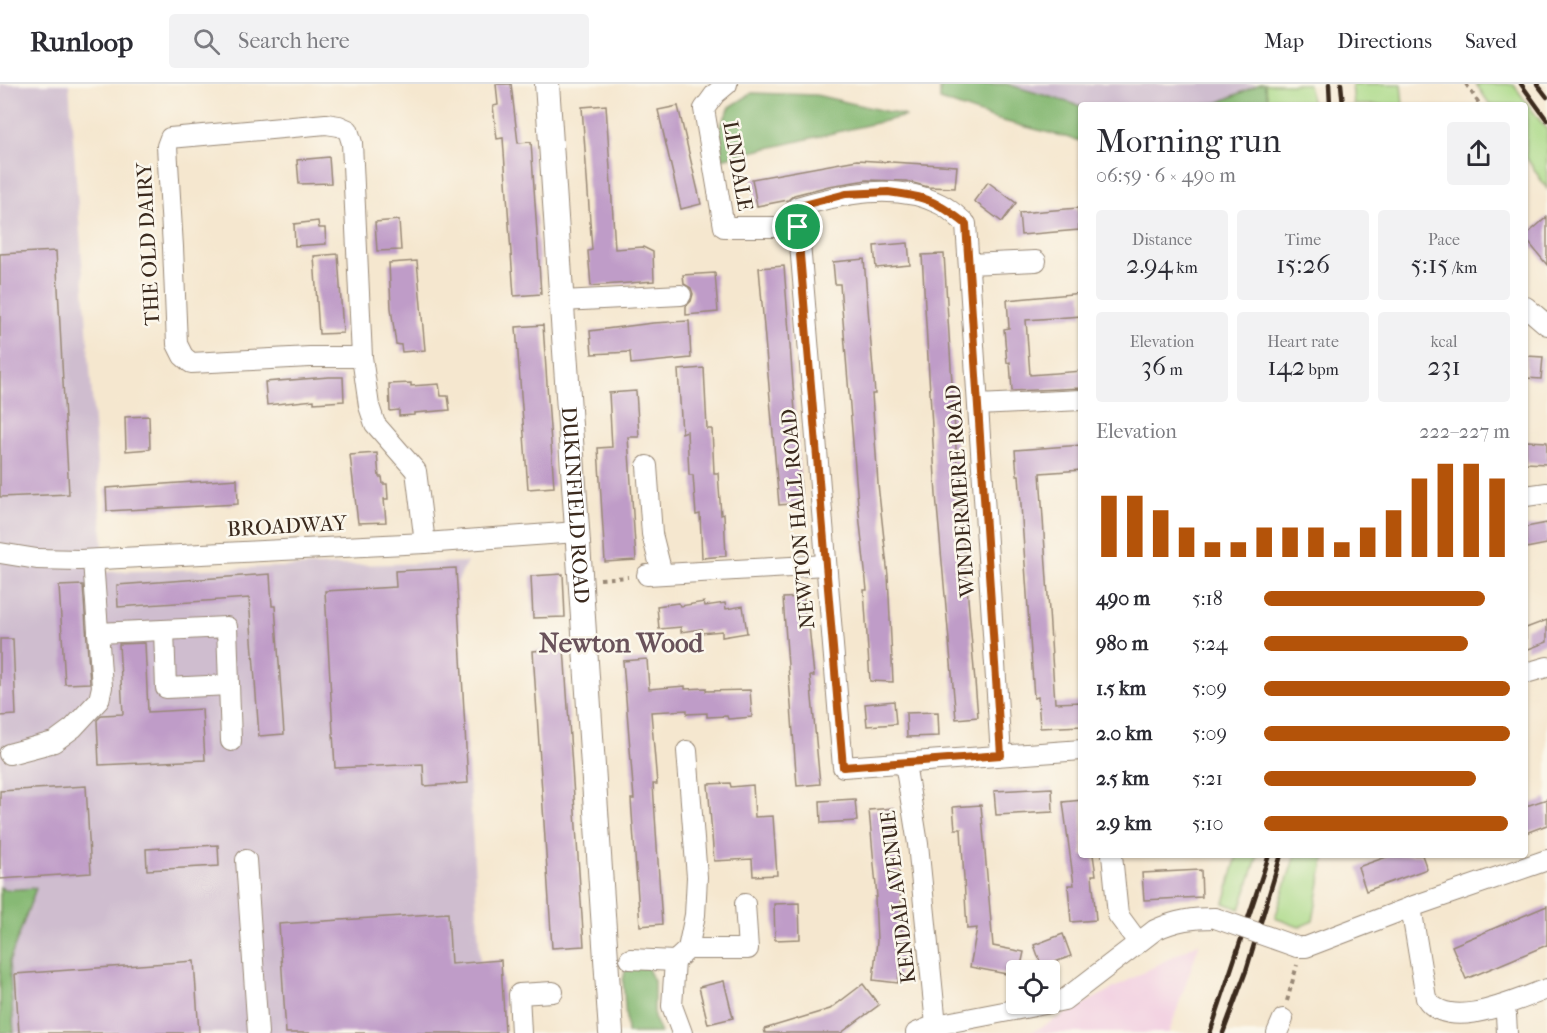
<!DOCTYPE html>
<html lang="en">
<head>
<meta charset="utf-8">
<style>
  body { margin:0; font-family:"IM FELL French Canon",serif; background:#f2f2f3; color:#2b2b33; height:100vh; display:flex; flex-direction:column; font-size:22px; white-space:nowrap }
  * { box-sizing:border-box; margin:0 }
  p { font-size:20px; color:#7c7c81 }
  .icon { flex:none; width:33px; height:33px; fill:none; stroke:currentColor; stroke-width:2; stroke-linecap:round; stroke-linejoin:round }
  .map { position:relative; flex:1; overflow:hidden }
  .sheet { position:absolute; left:1078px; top:18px; width:450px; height:756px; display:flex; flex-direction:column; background:#fff; border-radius:6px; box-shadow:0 2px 4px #0004 }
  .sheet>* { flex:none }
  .controls { position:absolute; left:1006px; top:876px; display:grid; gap:12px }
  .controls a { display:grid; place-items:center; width:54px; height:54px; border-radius:6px; background:#fff; box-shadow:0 2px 4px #0004; font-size:30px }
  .pin { position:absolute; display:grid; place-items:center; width:51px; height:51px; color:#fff; margin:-26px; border:3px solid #fff; border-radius:50%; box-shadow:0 2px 6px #0007 }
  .round { display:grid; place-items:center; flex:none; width:63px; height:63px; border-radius:6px; background:#f2f2f3 }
  .summary { display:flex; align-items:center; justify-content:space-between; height:102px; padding:0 18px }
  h1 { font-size:33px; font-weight:600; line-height:45px }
  .metrics { display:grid; grid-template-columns:repeat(3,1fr); gap:9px; height:102px; padding:6px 18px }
  .metrics div { display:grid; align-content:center; border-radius:6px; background:#f2f2f3; text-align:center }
  .metrics b { font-size:26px; font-weight:600 }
  .metrics small { font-size:16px; font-weight:400 }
  .metrics p { font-size:16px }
  .chart { height:168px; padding:12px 18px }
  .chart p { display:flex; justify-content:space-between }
  .chart svg { width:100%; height:108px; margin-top:6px; stroke:#b45309; stroke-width:6 }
  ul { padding:0 18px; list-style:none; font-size:20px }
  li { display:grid; grid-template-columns:96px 72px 1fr; align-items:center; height:45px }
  li i { height:15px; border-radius:8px; background:#b45309 }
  header { display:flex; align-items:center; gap:36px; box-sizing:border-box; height:84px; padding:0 30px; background:#fff; border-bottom:2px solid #e1e1e2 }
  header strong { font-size:28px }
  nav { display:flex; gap:33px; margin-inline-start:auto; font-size:21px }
  .search { width:420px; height:54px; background:#f2f2f3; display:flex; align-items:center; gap:15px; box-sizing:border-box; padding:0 21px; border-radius:6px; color:#7c7c81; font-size:22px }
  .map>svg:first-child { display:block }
</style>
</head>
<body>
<header>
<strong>Runloop</strong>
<div class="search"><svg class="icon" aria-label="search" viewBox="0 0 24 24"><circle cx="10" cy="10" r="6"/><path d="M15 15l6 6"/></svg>Search here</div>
<nav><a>Map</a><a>Directions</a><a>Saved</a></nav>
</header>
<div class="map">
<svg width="1547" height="949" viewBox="0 0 1547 949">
  <rect width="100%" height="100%" fill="#fbf7ec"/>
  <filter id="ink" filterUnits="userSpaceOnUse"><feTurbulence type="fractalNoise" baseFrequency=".0167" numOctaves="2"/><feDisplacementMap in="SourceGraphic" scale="12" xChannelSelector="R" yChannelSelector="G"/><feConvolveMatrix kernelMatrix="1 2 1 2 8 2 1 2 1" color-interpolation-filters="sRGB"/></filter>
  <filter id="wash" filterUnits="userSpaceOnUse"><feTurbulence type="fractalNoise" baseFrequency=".008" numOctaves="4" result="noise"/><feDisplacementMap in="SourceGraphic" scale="24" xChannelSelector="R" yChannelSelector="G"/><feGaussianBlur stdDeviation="1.35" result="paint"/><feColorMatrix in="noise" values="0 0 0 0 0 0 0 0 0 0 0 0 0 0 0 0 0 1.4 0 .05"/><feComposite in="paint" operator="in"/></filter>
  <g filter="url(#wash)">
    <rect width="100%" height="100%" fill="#f5e7cf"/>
    <polygon fill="#f2cfe1" points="1200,858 1169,949 1030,949"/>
    <g fill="#cfbdcf">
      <polygon points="0,0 69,0 105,488 467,478 457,499 480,877 505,949 0,949"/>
      <polygon points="1006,0 1260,0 1218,19 1202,21 1081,22"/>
    </g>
    <g fill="#aad987" stroke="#728252" stroke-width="1.5">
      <polygon points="1264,0 1308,0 1312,21 1270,21"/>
      <polygon points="1352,0 1401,0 1403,21 1354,21"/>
      <polygon points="1476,0 1513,0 1547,46 1547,105 1526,73 1526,21 1490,21"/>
      <polygon points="1237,771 1258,771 1240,825 1224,819"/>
      <polygon points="1295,771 1325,771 1313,837 1299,843 1275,834"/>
    </g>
    <g fill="#87b974" stroke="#617249" stroke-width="1.5">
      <polygon points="940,0 1006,0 1081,22 1081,57 995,35 940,16"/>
      <polygon points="1260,0 1264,0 1270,21 1202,21 1218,19"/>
      <polygon points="752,9 816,11 906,32 721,75 720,43 730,23"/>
      <polygon points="0,803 5,806 36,804 9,878 14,949 0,949"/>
      <polygon points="627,879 647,883 654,897 654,933 661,949 627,949 623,896"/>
    </g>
    <g id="blocks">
      <g fill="#bf9cc8">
        <polygon points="496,0 511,0 518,59 531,58 541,210 514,212 503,54 497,55 493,22 498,21"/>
        <polygon points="606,21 615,165 643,163 653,168 654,197 591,202 588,167 592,166 582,23"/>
        <polygon points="678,22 701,120 681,125 658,26"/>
        <polygon points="329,73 331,99 299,100 297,76"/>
        <polygon points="857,76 957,82 955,104 928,103 906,97 867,96 829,102 794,111 788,116 757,122 752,95"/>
        <polygon points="988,98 1016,119 1002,138 974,117"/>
        <polygon points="1078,124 1079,146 1021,151 1019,129"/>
        <polygon points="1547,133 1547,181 1526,155 1526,151"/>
        <polygon points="399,136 401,166 377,167 375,138"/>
        <polygon points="318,137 319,144 325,144 326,160 295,162 294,140"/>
        <polygon points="908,159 910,181 876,184 874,162"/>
        <polygon points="56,167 69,410 0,413 0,170"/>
        <polygon points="338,170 343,249 319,250 314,172"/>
        <polygon points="944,170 958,396 978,633 956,635 936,411 922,171"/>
        <polygon points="864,175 875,310 872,310 878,400 888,492 893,598 870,597 864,506 867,506 858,420 840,200 835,200 833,178"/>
        <polygon points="417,177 425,266 402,268 401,261 396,260 391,224 389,179"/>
        <polygon points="784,182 802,419 779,421 759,184"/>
        <polygon points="715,189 718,228 686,231 686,222 691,217 693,210 691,204 684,200 683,191"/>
        <polygon points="1082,209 1082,232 1026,236 1030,291 1082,287 1082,304 1012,307 1010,278 1007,279 1004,245 1009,244 1007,216"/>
        <polygon points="689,237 691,274 631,280 630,268 592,270 590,247 653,239"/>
        <polygon points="543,241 554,403 528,405 516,243"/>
        <polygon points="1526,272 1543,273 1541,295 1526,294"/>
        <polygon points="704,284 707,345 712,345 714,389 718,389 721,431 724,430 726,472 702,474 700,430 696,431 693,391 689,391 687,347 682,349 678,286"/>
        <polygon points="329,293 343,293 344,317 314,319 314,316 267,321 265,298"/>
        <polygon points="411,299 411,302 439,300 441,312 448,312 450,326 414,329 414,331 399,332 399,326 390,327 389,300"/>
        <polygon points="636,307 639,353 628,353 636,476 605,478 598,364 612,363 609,309"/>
        <polygon points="149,332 150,365 126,367 125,333"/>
        <polygon points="1526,357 1547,358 1547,380 1526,379"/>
        <polygon points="1082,361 1082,386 1040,389 1055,619 1082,618 1082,642 1040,644 1038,613 1034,614 1019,391 1017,391 1015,366"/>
        <polygon points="377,369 379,393 382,393 383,400 387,400 388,415 384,415 386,438 358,439 350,371"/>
        <polygon points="237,395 238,420 107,427 106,404"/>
        <polygon points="1547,439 1547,460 1526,464 1526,443"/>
        <polygon points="456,484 468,699 424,702 423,680 335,684 325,507 396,503 395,487"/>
        <polygon points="270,490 272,522 275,522 284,650 259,652 249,514 118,523 117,501"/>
        <polygon points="563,490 565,533 533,534 531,492"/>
        <polygon points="83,501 90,599 65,600 59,502"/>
        <polygon points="804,513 805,533 808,532 814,592 810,592 820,700 797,702 783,514"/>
        <polygon points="704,518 705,522 725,519 726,525 743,522 747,549 722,553 722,547 701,549 702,545 681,548 681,543 659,545 657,522 678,519 681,522"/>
        <polygon points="1547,536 1547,558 1526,566 1526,544"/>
        <polygon points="0,555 13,555 16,631 0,632"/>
        <polygon points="145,559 148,628 202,625 205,676 99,681 97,636 102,631 123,630 119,560"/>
        <polygon points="564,564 584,862 552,864 533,567"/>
        <polygon points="647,575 649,605 685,602 685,605 706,604 706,607 750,606 752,633 728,635 727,632 707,633 707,629 687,630 687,626 651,628 657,700 653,700 662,840 640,842 631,715 634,715 623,577"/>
        <polygon points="894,617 896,640 867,642 865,620"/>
        <polygon points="938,628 939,652 907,653 906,629"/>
        <polygon points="730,699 731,703 753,701 755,733 773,732 777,791 753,792 752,775 714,777 708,700"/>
        <polygon points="86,702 91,789 0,795 0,707"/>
        <polygon points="1052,704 1053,728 996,731 994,707"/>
        <polygon points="855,715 857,737 821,739 820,717"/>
        <polygon points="1547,715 1547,741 1526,749 1526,722"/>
        <polygon points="1082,716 1082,771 1093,771 1096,791 1092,791 1096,836 1071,838 1068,801 1074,801 1063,718"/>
        <polygon points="981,721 993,862 1024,868 1020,886 1017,886 1017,892 970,883 977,844 967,845 961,745 955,745 953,723"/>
        <polygon points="893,724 900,801 902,861 898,899 873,896 877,857 875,813 877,813 869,726"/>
        <polygon points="218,761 219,782 147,786 146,765"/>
        <polygon points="1392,771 1422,771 1427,785 1366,807 1358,783"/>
        <polygon points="1201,786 1202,813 1144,816 1142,789"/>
        <polygon points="799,819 800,855 775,856 774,820"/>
        <polygon points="1547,822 1547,861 1466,895 1452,862"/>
        <polygon points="448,829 451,880 501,876 505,949 286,949 279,840"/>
        <polygon points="1063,850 1071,872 1042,883 1034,861"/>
        <polygon points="194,877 199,949 19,949 15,890"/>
        <polygon points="724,897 733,934 708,940 699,903"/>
        <polygon points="863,900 879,921 841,949 765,949 764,945 830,925"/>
      </g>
    </g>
  </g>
  <g filter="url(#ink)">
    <use href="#blocks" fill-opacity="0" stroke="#988876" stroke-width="1.5"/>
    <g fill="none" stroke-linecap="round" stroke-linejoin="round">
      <g stroke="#988876" stroke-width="22">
        <g id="minor">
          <polyline points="727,0 715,10 704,25 724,143 798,143"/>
          <polyline points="969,180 1036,177"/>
          <polyline points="562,217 681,211"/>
          <polyline points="1526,223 1547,241"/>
          <polyline points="362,273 310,273 191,279 183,272 177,260 173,163 167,62 170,54 326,40 339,42 348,46 352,59 362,273 369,322 375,340 416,387 425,459"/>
          <polyline points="978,321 1082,316"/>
          <polyline points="647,382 652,450 662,490"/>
          <polyline points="1526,412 1547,409"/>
          <polyline points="0,469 37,475 80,476 425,459 577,448"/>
          <polyline points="647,491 826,481"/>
          <polyline points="164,546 166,604 229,601"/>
          <polyline points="98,549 227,543 231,657"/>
          <polyline points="1526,589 1547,583"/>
          <polyline points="687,667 697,793 695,831 688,865"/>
          <polyline points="9,670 54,658 73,644 99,616 102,603 93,476"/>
          <path d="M 1001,671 L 966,140 C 958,133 949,124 940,120 C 896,98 841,110 797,123 L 843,683 L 1082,666"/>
          <polyline points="905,679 918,760 936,941"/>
          <polyline points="1112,771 1118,831 1138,858"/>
          <polyline points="246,776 258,949"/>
          <path d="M 1411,823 L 1426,914 C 1448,949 1516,916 1547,905"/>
          <polyline points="1297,863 1306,863 1411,823 1547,776"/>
          <polyline points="630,875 675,877 688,865 748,865 745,820"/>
          <polyline points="675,877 672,922 682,949"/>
          <path d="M 1050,919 L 1064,916 L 1155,846 C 1176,836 1193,834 1215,834"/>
          <polyline points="1501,922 1506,931 1507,949"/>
          <polyline points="521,949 519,910 553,908"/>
          <polyline points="916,949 936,941 1045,920"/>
          <polyline points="1277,949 1283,935"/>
        </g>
      </g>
      <g stroke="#988876" stroke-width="26">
        <g id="major">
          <path id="s1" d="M 547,0 L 611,949"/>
        </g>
      </g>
      <g stroke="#988876" stroke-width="4" stroke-dasharray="4.5 4.5" stroke-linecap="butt">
        <polyline points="1466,0 1480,21"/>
        <polyline points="600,495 628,493"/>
        <polyline points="1287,917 1297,881"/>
      </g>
      <use href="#minor" stroke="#fff" stroke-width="20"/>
      <use href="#major" stroke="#fff" stroke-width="24"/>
      <g stroke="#3b2a1e" stroke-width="4.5">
        <polyline points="1329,0 1330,21"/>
        <polyline points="1341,0 1343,21"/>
        <polyline points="1521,0 1547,36"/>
        <polyline points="1537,0 1547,13"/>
        <polyline points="1210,949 1269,771"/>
        <polyline points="1223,949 1246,887 1281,771"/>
      </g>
      <g stroke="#988876" stroke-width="22" stroke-linecap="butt">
        <polyline id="minor-bridge" points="1215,834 1297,863"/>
      </g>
      <use href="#minor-bridge" stroke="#fff" stroke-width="20"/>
    </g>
  </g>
  <g fill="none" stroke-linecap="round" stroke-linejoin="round" filter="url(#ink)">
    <g stroke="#fff" stroke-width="12">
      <path id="route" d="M 888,108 C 927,113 935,116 966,140 L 1001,671 L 843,683 L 796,123 L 846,110 Z"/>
    </g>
    <use href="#route" stroke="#b45309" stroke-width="8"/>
  </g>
  <g text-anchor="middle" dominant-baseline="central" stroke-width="5" stroke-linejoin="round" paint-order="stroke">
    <g font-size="21" fill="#3b2a1e" stroke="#fbf7ec">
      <text transform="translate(738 82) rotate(80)">LINDALE</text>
      <text transform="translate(148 160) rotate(-93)">THE OLD DAIRY</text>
      <text transform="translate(960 407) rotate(-94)">WINDERMERE ROAD</text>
      <text stroke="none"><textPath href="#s1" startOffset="422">DUKINFIELD ROAD</textPath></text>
      <text transform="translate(798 435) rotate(-95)">NEWTON HALL ROAD</text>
      <text transform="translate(287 442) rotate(-3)">BROADWAY</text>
      <text transform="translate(898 813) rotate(-97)">KENDAL AVENUE</text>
    </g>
    <g font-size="27" font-weight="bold" fill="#69525a" stroke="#fbf7ec">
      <text x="621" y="559">Newton Wood</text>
    </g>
  </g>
</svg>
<div class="controls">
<a><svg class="icon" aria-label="locate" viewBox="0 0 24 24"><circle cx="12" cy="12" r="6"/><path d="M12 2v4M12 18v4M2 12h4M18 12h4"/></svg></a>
</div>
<div class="pin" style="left:798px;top:143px;background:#1e9e55"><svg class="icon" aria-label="arrive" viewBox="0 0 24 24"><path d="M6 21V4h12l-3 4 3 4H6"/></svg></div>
<section class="sheet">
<div class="summary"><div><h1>Morning run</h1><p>06:59 · 6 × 490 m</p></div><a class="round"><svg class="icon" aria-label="share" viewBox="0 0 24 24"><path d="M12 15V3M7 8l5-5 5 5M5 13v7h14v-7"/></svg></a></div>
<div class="metrics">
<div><p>Distance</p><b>2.94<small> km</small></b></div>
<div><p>Time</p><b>15:26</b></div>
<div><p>Pace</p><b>5:15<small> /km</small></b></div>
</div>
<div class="metrics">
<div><p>Elevation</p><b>36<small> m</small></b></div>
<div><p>Heart rate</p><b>142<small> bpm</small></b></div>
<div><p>kcal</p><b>231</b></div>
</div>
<div class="chart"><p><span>Elevation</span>222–227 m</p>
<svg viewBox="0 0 160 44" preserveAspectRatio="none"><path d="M5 44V19M15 44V19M25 44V25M35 44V32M45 44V38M55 44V38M65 44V32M75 44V32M85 44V32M95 44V38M105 44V32M115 44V25M125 44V12M135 44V6M145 44V6M155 44V12"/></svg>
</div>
<ul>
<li><b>490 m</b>5:18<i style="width:90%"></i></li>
<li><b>980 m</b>5:24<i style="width:83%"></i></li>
<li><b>1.5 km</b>5:09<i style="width:100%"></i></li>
<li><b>2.0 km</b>5:09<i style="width:100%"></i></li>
<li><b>2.5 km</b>5:21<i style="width:86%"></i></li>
<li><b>2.9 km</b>5:10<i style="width:99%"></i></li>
</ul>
</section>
</div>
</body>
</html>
